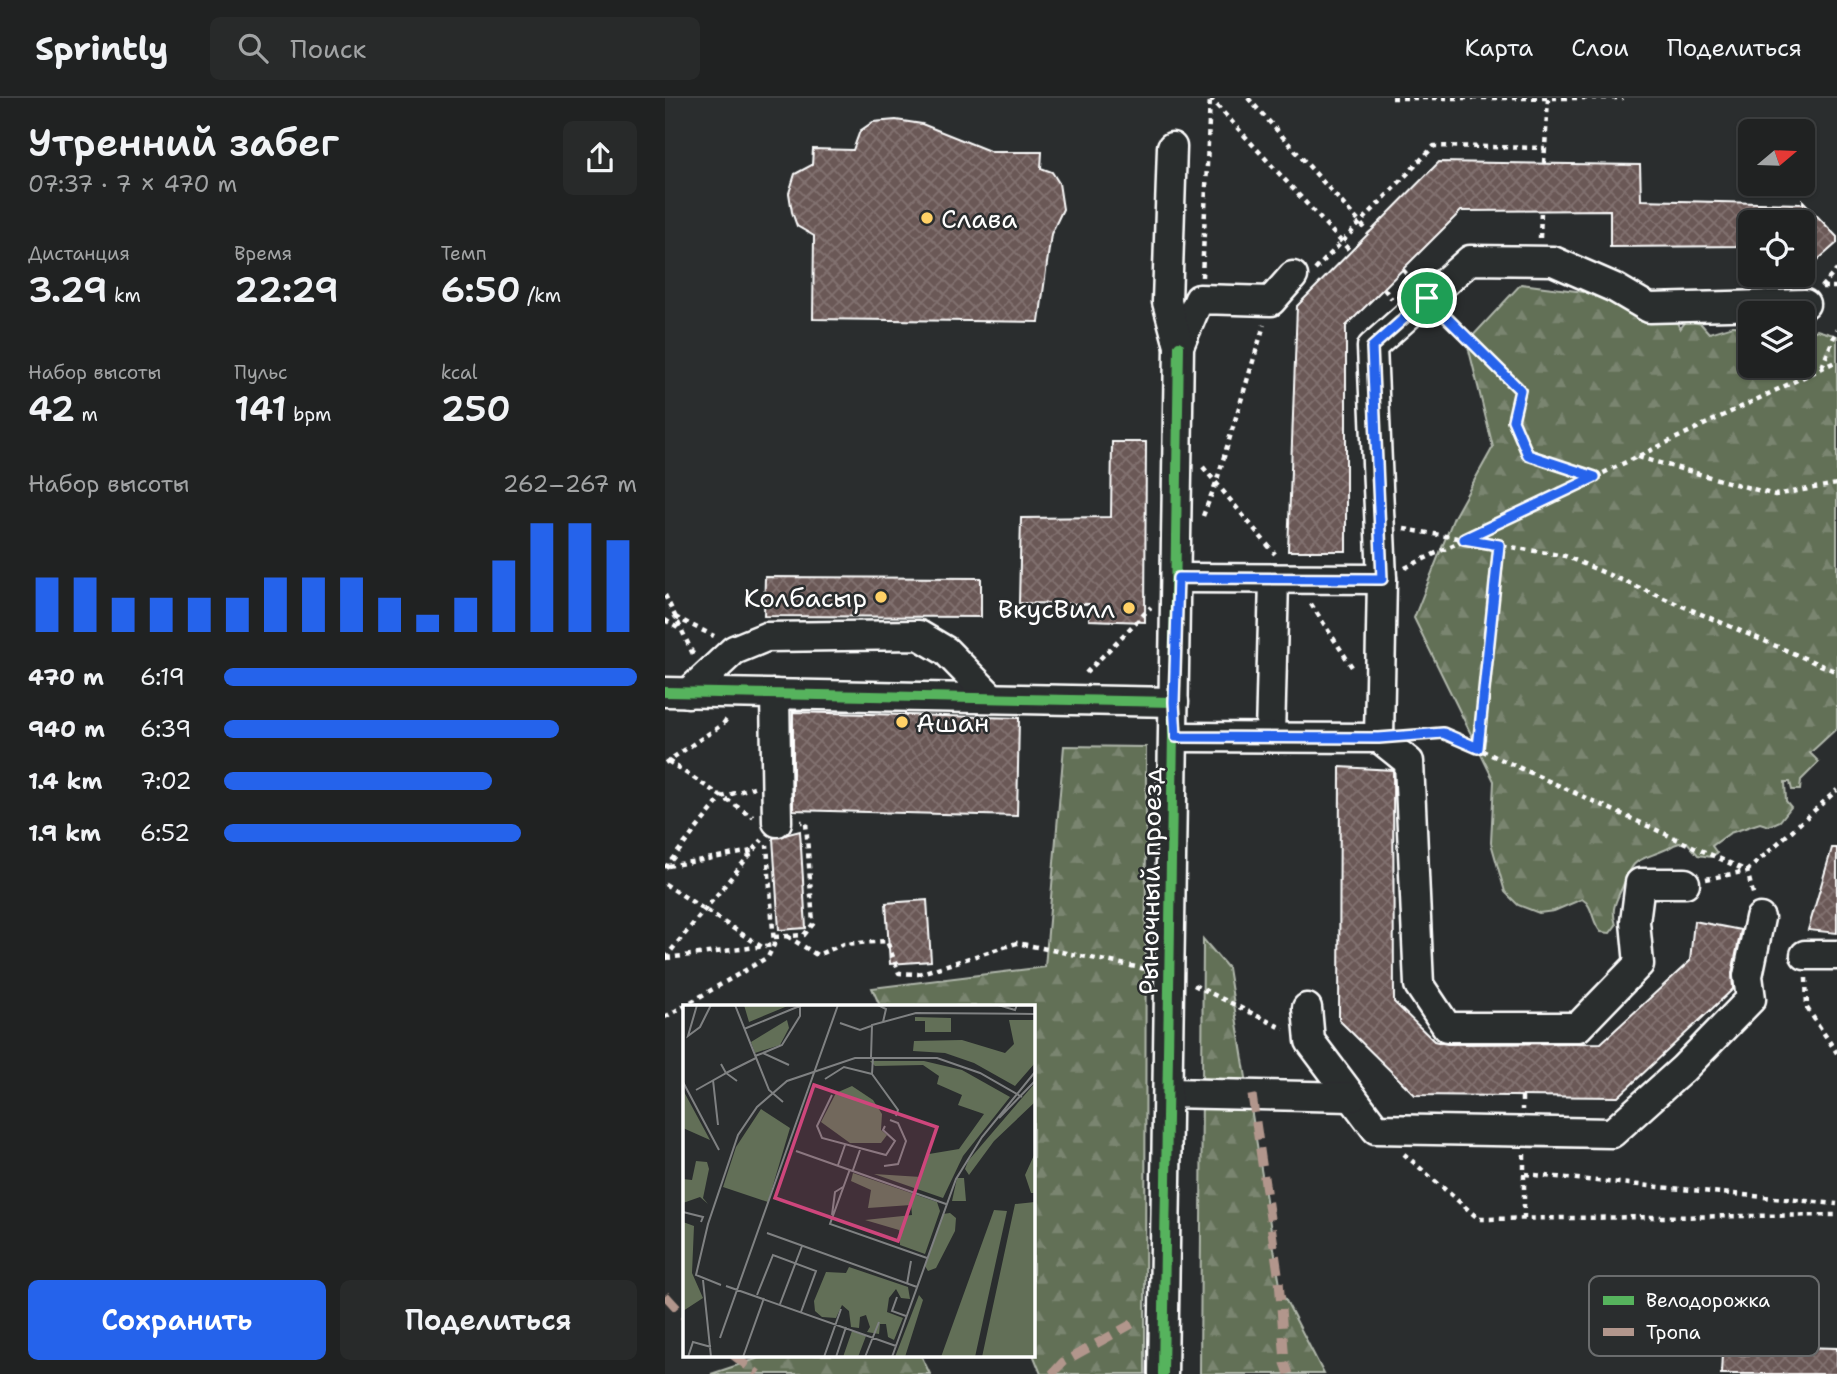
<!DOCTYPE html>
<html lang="ru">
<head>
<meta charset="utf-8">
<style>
  body { margin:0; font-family:"Shantell Sans",sans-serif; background:#282a2a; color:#f1f3f6; height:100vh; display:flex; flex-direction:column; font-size:26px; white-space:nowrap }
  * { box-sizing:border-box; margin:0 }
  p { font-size:23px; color:#a2a4a5 }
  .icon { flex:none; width:38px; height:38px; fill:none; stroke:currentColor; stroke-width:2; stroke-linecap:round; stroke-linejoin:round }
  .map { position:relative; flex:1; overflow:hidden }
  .drawer { display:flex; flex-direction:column; background:#202222; width:665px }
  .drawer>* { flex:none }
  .needle { width:46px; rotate:71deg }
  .controls { position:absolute; left:1073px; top:21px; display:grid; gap:14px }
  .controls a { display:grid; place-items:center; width:77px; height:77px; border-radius:10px; background:#202222; box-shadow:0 2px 5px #0004,0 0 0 2px #3d3f40; font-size:35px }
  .pin { position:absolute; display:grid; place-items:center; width:60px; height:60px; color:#fff; margin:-30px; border:4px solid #fff; border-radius:50%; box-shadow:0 2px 7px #0007 }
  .round { display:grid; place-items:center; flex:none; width:74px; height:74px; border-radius:10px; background:#282a2a }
  .head { display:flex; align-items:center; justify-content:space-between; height:119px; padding:0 28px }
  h1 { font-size:38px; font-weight:600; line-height:52px }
  .metrics { display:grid; grid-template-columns:repeat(3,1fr); gap:10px; height:119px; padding:7px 28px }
  .metrics div { display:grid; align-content:center }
  .metrics b { font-size:35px; font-weight:600 }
  .metrics small { font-size:19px; font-weight:400 }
  .metrics p { font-size:19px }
  .chart { height:196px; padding:14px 28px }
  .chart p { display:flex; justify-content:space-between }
  .chart svg { width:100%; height:126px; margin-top:7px; stroke:#2563eb; stroke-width:6 }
  .primary-button { display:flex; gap:14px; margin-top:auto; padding:14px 28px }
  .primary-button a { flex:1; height:80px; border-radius:10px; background:#2563eb; color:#fff; font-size:28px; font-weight:600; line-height:80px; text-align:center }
  .primary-button a+a { background:#282a2a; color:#f1f3f6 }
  ul { padding:0 28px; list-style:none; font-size:23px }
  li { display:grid; grid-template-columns:112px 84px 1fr; align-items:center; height:52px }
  li i { height:18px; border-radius:9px; background:#2563eb }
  header { display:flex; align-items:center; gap:42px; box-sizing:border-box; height:98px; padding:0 35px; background:#202222; border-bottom:2px solid #3d3f40 }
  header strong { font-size:33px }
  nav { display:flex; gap:38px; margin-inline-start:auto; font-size:24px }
  .search { width:490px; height:63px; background:#282a2a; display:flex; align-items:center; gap:18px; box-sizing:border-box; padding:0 24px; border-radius:10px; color:#a2a4a5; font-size:26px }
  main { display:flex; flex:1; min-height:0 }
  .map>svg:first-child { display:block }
</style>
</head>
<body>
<header>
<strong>Sprintly</strong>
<div class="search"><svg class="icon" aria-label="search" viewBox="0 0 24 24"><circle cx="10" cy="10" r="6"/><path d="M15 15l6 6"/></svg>Поиск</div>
<nav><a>Карта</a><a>Слои</a><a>Поделиться</a></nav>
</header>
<main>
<section class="drawer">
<div class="head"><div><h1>Утренний забег</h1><p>07:37 · 7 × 470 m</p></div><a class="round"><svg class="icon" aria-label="share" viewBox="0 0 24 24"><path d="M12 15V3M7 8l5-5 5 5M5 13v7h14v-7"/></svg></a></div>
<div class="metrics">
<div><p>Дистанция</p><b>3.29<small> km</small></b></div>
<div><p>Время</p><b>22:29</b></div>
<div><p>Темп</p><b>6:50<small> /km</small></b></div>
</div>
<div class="metrics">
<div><p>Набор высоты</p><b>42<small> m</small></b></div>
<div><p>Пульс</p><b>141<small> bpm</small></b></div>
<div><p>kcal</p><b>250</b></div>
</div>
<div class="chart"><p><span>Набор высоты</span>262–267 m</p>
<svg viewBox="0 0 160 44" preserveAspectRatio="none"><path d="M5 44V25M15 44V25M25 44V32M35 44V32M45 44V32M55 44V32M65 44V25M75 44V25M85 44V25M95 44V32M105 44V38M115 44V32M125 44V19M135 44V6M145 44V6M155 44V12"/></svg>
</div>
<ul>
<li><b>470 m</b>6:19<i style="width:100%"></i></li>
<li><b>940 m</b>6:39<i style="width:81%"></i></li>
<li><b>1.4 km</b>7:02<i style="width:65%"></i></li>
<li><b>1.9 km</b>6:52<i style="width:72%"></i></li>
</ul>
<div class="primary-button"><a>Сохранить</a><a>Поделиться</a></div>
</section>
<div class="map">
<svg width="1172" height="1276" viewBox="0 0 1172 1276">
  <defs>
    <pattern id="forest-firs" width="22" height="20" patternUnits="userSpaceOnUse" patternTransform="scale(1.75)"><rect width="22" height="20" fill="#626f57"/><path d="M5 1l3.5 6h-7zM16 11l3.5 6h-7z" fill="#7a8570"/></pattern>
    <pattern id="building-cross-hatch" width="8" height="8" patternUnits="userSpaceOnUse" patternTransform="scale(1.75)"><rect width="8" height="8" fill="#6b5957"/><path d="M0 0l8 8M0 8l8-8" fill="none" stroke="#817270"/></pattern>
  </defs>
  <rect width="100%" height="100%" fill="#2a2d2e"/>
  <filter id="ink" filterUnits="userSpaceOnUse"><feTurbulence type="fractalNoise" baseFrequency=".0143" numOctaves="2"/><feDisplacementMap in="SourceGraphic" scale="14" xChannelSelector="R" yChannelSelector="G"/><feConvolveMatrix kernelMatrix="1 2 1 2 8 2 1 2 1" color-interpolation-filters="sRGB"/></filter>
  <g filter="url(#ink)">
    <g fill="url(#forest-firs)" stroke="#b0b7ab" stroke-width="2">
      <path d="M 856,186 L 935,196 L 1010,220 L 1015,231 L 1022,222 L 1036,226 L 1044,235 L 1068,228 L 1085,229 L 1085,268 L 1138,268 L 1138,238 L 1152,232 L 1172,238 L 1172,630 L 1145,655 L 1154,664 L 1136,682 L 1135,692 L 1127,692 L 1125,684 L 1120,684 L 1121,703 L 1126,709 L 1115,723 L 1104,728 L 1095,725 L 1065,735 L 1047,748 L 1052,755 L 1046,759 L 1033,757 L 1022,744 C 1007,745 1008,749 997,753 C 967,765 970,760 956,792 C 950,806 946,811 951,827 L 945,835 L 936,834 C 926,824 929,808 917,801 L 889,813 L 874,815 L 853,807 L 840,794 L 826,745 L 829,683 L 749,520 L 789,419 L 828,349 L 802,244 Z"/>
      <polygon points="399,648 481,649 480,1276 376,1276 368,1256 368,908 215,908 207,890 380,869"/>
      <polygon points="538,841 563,870 616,1193 659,1276 535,1276"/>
      <polygon points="103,1257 256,1257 265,1276 46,1276"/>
    </g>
    <g fill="url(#building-cross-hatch)" stroke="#fff" stroke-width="2">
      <polygon points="231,22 257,26 327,54 377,54 376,70 387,74 394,85 398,111 386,136 374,224 148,221 149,138 132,128 127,114 124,95 130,76 147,67 148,51 188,52 195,33 208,24"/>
      <polygon points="774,64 975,67 976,102 1138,106 1138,103 1172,139 1172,145 1138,175 1138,124 1085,124 1085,148 945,149 945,112 796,113 681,228 681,453 623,453 632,208"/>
      <polygon points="447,344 481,344 480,524 424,522 424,506 354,505 356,420 446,419"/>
      <polygon points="100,479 316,480 316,519 99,518"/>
      <polygon points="128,614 354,620 352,718 128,712"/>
      <polygon points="675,669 728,672 729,904 769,943 782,946 936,945 1025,863 1029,823 1076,832 1067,875 1068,891 953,999 750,997 674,922"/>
      <polygon points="135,733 141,830 114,832 108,740"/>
      <polygon points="1167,750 1172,750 1172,835 1143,832"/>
      <polygon points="262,802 266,863 225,866 221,805"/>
      <polygon points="1098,1248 1172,1250 1172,1276 1056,1276 1057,1256 1098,1257"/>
    </g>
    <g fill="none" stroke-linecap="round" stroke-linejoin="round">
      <g stroke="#fff" stroke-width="33">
        <g id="minor">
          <polyline points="514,248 534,201 606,203 628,178"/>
          <polyline points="513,480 717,481"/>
          <polyline points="0,594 509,604"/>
          <polyline points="23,595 69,552 101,539 254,537 281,553 327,600"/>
          <polyline points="110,596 112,724"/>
          <polyline points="605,638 609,482"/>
          <polyline points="511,639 714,640"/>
          <polyline points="1020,785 975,785 970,824 974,866 913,929 782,929 754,887 744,664 714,640 717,481 707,249 805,162 888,163 950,190 984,210 1140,206"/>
          <polyline points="1140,857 1172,857"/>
          <polyline points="642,910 645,943 711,1031 947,1035 1018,971 1086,901 1083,878 1095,820"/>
          <polyline points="504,995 687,999"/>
          <polyline points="498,1276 514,248 502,204 507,49"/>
        </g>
      </g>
      <g stroke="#fff" stroke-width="4.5" stroke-dasharray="5 5" stroke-linecap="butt">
        <polyline points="545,0 685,153"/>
        <polyline points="583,0 704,135"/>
        <polyline points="727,0 958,0"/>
        <polyline points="879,65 883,1"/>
        <polyline points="875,140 876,113"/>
        <polyline points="650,172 769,48 880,50"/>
        <polyline points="738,172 746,181"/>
        <polyline points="537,179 545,0"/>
        <polyline points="1156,189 1172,172"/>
        <polyline points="1157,189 1172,189"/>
        <polyline points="719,191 727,201"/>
        <polyline points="778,216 855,292 848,322 863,357 929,378"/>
        <polyline points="1157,269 1172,231"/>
        <polyline points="973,359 1110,397 1172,386"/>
        <polyline points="538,369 610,456"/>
        <polyline points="538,418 551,385 599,227"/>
        <polyline points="739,431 900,458 1172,574"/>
        <polyline points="740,470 1172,263"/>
        <polyline points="0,497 28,556"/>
        <polyline points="646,506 689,572"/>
        <polyline points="10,519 49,538"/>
        <polyline points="0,522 16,532"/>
        <polyline points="421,575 486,509"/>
        <polyline points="751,637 778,635 1082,773 1172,692"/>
        <polyline points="812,650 834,447"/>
        <polyline points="3,663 88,719"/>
        <polyline points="0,665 58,626 64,618"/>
        <polyline points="3,768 87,753"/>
        <polyline points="0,770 57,699 89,689"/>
        <polyline points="1041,781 1082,773 1089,799"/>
        <polyline points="0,786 97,849"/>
        <polyline points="122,838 152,857 179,846 222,843 234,875 253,876 352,845 481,871"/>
        <polyline points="109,839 139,837 148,826 141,724 136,724"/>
        <polyline points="0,860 97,742"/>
        <polyline points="1,860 109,847"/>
        <polyline points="1141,880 1142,910 1172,955"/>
        <polyline points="529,887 619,931"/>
        <polyline points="0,919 103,859 109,847 102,747"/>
        <polyline points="857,999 857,1012"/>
        <polyline points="739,1056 814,1121 1172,1117"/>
        <polyline points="860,1076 1172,1106"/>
        <polyline points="859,1121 859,1055"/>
      </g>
      <use href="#minor" stroke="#2a2d2e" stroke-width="28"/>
      <g stroke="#b2968c" stroke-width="9" stroke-dasharray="18 9" stroke-linecap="butt">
        <polyline points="587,997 614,1182 620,1265 624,1276"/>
        <polyline points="0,1197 19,1218"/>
        <polyline points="68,1257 93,1276"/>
        <polyline points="387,1276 398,1264 467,1226"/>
      </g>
      <g stroke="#2a2d2e" stroke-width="15">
        <g id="cycleway">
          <polyline points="0,594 509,604"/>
          <polyline points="498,1276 514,248"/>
        </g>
      </g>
      <use href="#cycleway" stroke="#56b35d" stroke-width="10"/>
    </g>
  </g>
  <g fill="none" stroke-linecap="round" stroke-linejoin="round" filter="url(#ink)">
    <g stroke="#fff" stroke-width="14">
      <polygon id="route" points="762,200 855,292 848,322 863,357 930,379 799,441 834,447 813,650 778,635 714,640 511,639 509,604 513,480 717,481 707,249"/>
    </g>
    <use href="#route" stroke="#2563eb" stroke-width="9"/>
  </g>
  <g fill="#ffd166" stroke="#2a2d2e" stroke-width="2.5">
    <circle cx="262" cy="120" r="7"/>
    <circle cx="216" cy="499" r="7"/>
    <circle cx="464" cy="510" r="7"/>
    <circle cx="237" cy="624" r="7"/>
  </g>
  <g text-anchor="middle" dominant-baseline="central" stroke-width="5" stroke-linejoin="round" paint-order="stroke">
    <g font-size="26" fill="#fff" stroke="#2a2d2e" text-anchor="start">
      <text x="276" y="120">Слава</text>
      <text x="202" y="499" text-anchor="end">Колбасыр</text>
      <text x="450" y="510" text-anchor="end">ВкусВилл</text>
      <text x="251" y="624">Ашан</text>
    </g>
    <g font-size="26" fill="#fff" stroke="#2a2d2e">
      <text transform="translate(485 783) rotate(-89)">Рыночный проезд</text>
    </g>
  </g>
  <g transform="translate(18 907)">
    <rect width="352" height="352" fill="#2a2d2e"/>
    <path d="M 61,0 L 107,0 L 66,17 ZM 104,15 L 106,23 L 97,40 L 72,48 L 68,37 ZM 326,15 L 352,15 L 352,58 L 332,81 L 291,58 L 262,48 L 230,46 L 231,36 L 279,35 L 322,48 L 331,39 ZM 187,56 L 241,56 L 279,65 L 327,92 L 280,151 L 260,193 L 191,169 L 238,172 L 246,149 L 276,144 L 301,109 L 275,100 L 279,90 L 254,79 L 256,71 L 240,60 L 192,61 ZM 352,78 L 352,97 L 311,136 L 286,170 L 282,164 L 285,156 ZM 169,81 L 190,95 L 199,109 L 198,125 L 204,130 L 198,138 L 167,138 L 138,117 L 153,88 ZM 0,85 L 27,135 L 0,123 ZM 78,104 L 107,123 L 85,197 L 40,182 L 53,142 ZM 352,148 L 352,188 L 348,188 L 342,170 ZM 13,156 L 24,157 L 26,164 L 20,193 L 25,199 L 17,192 L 0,198 L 0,174 L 9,175 ZM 170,168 L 254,197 L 257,206 L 242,249 L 217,240 L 216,225 L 182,215 L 229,210 L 228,200 L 185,203 L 188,185 L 168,176 ZM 274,173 L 281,173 L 283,196 L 269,196 ZM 352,197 L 352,352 L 299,352 L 332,199 ZM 311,205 L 324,206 L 292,352 L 258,352 ZM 267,208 L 273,213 L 272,226 L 253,263 L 245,266 L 242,261 L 260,209 ZM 0,217 L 11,221 L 9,268 L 20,293 L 0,306 ZM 166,262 L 225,282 L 227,294 L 218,293 L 213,284 L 206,293 L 204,307 L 220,313 L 211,335 L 205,332 L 203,319 L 197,319 L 196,329 L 184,327 L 187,322 L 183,310 L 177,312 L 176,323 L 168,322 L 166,306 L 159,300 L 153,313 L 139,312 L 132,306 L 131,296 L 143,267 L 163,268 ZM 236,290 L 240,295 L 222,352 L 212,352 ZM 169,326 L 183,331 L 175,352 L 160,352 Z" fill="#626f57"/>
    <path d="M 232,12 L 268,13 L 268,27 L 242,27 L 242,16 L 232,16 Z" fill="#626f57"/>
    <path fill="none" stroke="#7f8182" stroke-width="2" d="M 14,0 L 5,31 L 17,22 L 28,0M 52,0 L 86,85 L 100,97M 195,0 L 203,4 L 200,17M 315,0 L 332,5 L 334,0M 157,18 L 177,25 L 188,21M 61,24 L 119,0M 80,48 L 99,40 L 117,11 L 117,1M 72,51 L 80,48 L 106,60M 188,52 L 189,20 L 233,8 L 352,9M 190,52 L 189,69 L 215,105 L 213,111M 142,74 L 161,62 L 189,69M 30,75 L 35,120M 54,76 L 43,68 L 73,53M 0,77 L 36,145M 13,85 L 43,68 L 38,59M 149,90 L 134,121 L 139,133 L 203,150 L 212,136 L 200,125 L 202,121M 316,113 L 352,76M 113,146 L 263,199M 155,160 L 162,140M 201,161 L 215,159 L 223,136 L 215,118 L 207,115M 167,164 L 147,219 L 244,253M 170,165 L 177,145M 0,207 L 20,212 L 18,217M 149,210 L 152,187 L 160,182M 84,228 L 234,282M 20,275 L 28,352M 224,279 L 228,256M 38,280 L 13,270 L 25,219 L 55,130 L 74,102 L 104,76 L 172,53 L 254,53 L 297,68 L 339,92M 43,281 L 213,341M 74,290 L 90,250 L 133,266 L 118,307M 214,292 L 209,306 L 223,311M 97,299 L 119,241M 37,333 L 155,0M 5,352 L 10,337 L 28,342M 60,352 L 81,293M 141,352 L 158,304M 153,352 L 163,322M 182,352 L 196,317M 209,352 L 273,174 L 299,132 L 352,67"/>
    <path fill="#ce467c" fill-opacity="0.15" stroke="#ce467c" stroke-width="3.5" d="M 131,80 L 254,122 L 215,236 L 92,193 Z"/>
    <rect width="352" height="352" fill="none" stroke="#fff" stroke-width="3.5"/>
  </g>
  <rect x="924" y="1178" width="230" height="80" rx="10" fill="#2a2d2e" stroke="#6a6c6d" stroke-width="2"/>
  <rect x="938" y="1198" width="31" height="9" fill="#56b35d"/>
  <rect x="938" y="1230" width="31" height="8" fill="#b2968c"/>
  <g font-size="19" fill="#fff">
    <text x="981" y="1209">Велодорожка</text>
    <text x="981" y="1241">Тропа</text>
  </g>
</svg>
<div class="controls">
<a><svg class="needle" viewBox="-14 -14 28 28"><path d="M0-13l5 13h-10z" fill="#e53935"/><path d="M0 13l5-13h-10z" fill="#a2a4a5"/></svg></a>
<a><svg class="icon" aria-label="locate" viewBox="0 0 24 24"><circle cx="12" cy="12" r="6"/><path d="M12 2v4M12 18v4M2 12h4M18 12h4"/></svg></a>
<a><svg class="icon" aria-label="layers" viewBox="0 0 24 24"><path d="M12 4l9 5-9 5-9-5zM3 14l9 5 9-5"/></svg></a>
</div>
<div class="pin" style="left:762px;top:200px;background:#1e9e55"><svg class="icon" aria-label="arrive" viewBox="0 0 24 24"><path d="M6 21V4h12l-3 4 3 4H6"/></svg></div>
</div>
</main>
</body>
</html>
